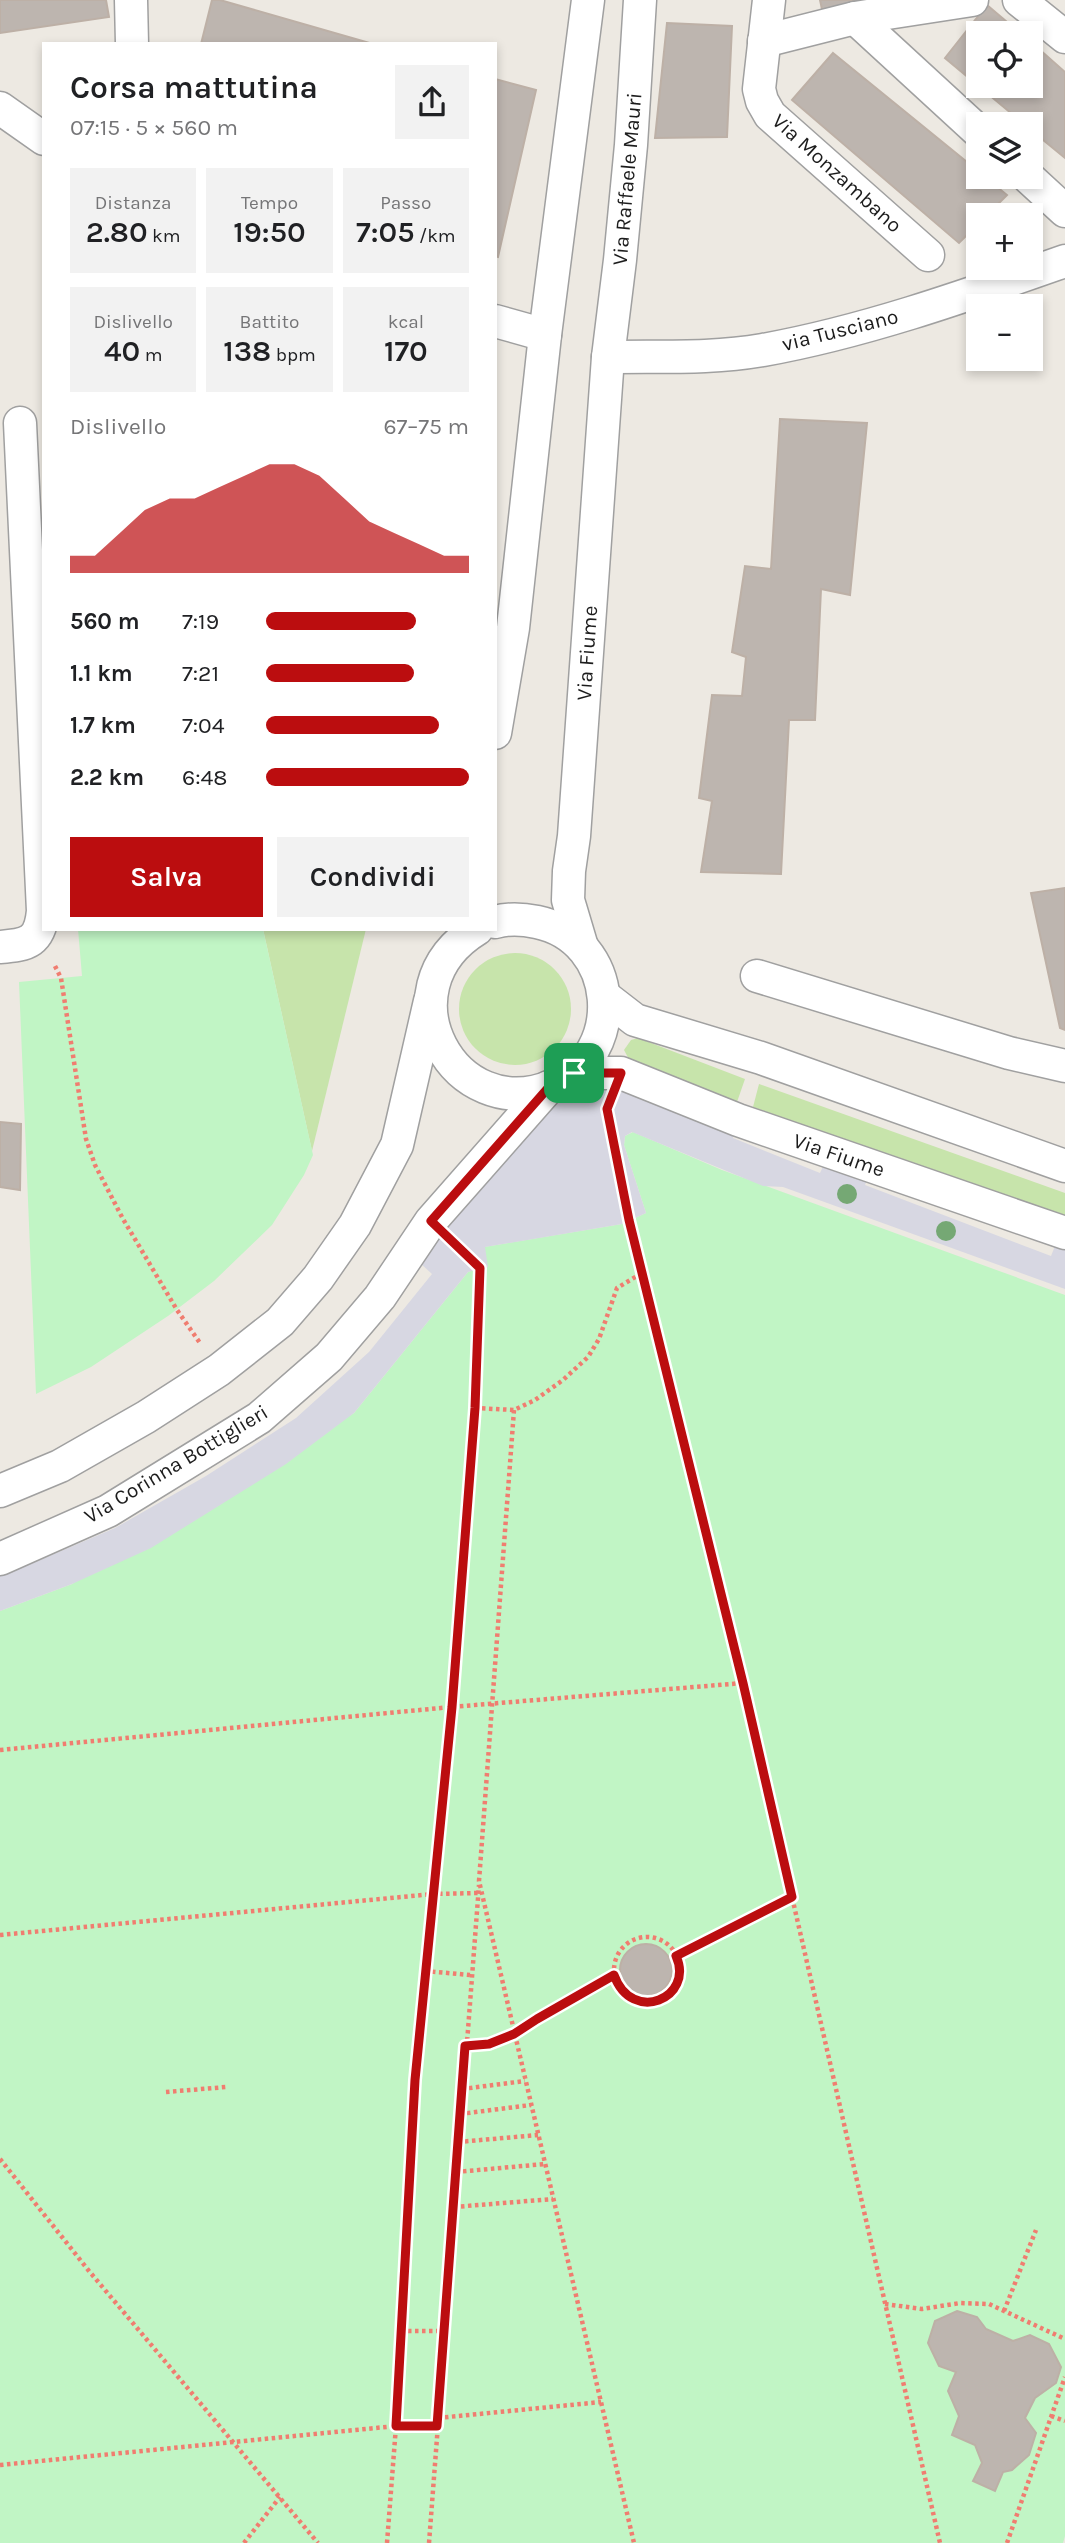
<!DOCTYPE html>
<html lang="it">
<head>
<meta charset="utf-8">
<style>
  body { margin:0; font-family:Karla,sans-serif; background:#f2f2f2; color:#202124; height:100vh; display:flex; flex-direction:column; font-size:26px; white-space:nowrap }
  * { box-sizing:border-box; margin:0 }
  p { font-size:23px; color:#757577 }
  .icon { flex:none; width:38px; height:38px; fill:none; stroke:currentColor; stroke-width:2; stroke-linecap:round; stroke-linejoin:round }
  .map { position:relative; flex:1; overflow:hidden }
  .side { position:absolute; left:42px; top:42px; width:455px; height:889px; display:flex; flex-direction:column; background:#fff; border-radius:0px; box-shadow:0 4px 10px #0003 }
  .side>* { flex:none }
  .controls { position:absolute; left:966px; top:21px; display:grid; gap:14px }
  .controls a { display:grid; place-items:center; width:77px; height:77px; border-radius:0px; background:#fff; box-shadow:0 4px 10px #0003; font-size:35px }
  .pin { position:absolute; display:grid; place-items:center; width:60px; height:60px; color:#fff; margin:-30px; border-radius:14px; box-shadow:0 4px 10px #0006 }
  .round { display:grid; place-items:center; flex:none; width:74px; height:74px; border-radius:0px; background:#f2f2f2 }
  .summary { display:flex; align-items:center; justify-content:space-between; height:119px; padding:0 28px }
  h1 { font-size:32px; font-weight:600; line-height:52px }
  .stats { display:grid; grid-template-columns:repeat(3,1fr); gap:10px; height:119px; padding:7px 28px }
  .stats div { display:grid; align-content:center; border-radius:0px; background:#f2f2f2; text-align:center }
  .stats b { font-size:30px; font-weight:600 }
  .stats small { font-size:19px; font-weight:400 }
  .stats p { font-size:19px }
  .chart { height:196px; padding:14px 28px }
  .chart p { display:flex; justify-content:space-between }
  .chart svg { width:100%; height:126px; margin-top:7px; fill:#bb0d0f; opacity:.7 }
  .cta { display:flex; gap:14px; margin-top:auto; padding:14px 28px }
  .cta a { flex:1; height:80px; border-radius:0px; background:#bb0d0f; color:#fff; font-size:28px; font-weight:600; line-height:80px; text-align:center }
  .cta a+a { background:#f2f2f2; color:#202124 }
  ul { padding:0 28px; list-style:none; font-size:23px }
  li { display:grid; grid-template-columns:112px 84px 1fr; align-items:center; height:52px }
  li i { height:18px; border-radius:9px; background:#bb0d0f }
  .map>svg:first-child { display:block }
</style>
</head>
<body>
<div class="map">
<svg width="1065" height="2543" viewBox="0 0 1065 2543">
  <rect width="100%" height="100%" fill="#ede9e2"/>
  <g fill="#c7e4ab">
    <polygon points="263,929 366,929 312,1151"/>
    <circle cx="515" cy="1009" r="56"/>
    <polygon points="638,1038 745,1079 737,1102 631,1063 624,1050 631,1040"/>
    <polygon points="759,1084 1065,1193 1065,1221 753,1107"/>
  </g>
  <g fill="#c1f5c5">
    <polygon points="78,929 263,929 313,1155 304,1175 272,1225 214,1281 168,1316 91,1367 36,1394 19,982 82,976"/>
    <polygon points="633,1132 722,1170 1065,1295 1065,2536 1063,2543 0,2543 0,1611 72,1584 354,1413 468,1272 480,1268 484,1247 622,1224 646,1213 624,1145 625,1136"/>
  </g>
  <polygon fill="#d7d7e2" points="597,1079 736,1126 733,1138 820,1173 826,1160 869,1174 865,1185 1051,1256 1057,1241 1065,1244 1065,1289 783,1187 763,1186 632,1132 625,1136 624,1145 646,1213 622,1224 485,1247 488,1267 468,1272 354,1413 286,1464 151,1548 72,1584 0,1611 0,1565 22,1557 26,1566 115,1528 206,1476 296,1418 369,1352 432,1274 420,1263 538,1105"/>
  <g fill="#bdb5af" stroke="#bdb0a6" stroke-width="2">
    <polygon points="0,0 106,0 109,17 0,33"/>
    <polygon points="212,0 220,0 373,44 201,44"/>
    <polygon points="820,0 870,0 823,14"/>
    <polygon points="987,5 1020,33 978,33 978,86 1031,86 1031,42 1065,72 1065,158 1031,130 1031,124 1024,124 945,58"/>
    <polygon points="667,23 732,26 727,137 655,138"/>
    <polygon points="833,53 978,171 978,177 985,177 1007,195 987,215 978,215 978,224 959,243 792,100"/>
    <polygon points="495,79 536,90 498,257 495,256"/>
    <polygon points="780,419 867,423 850,595 821,589 815,720 789,720 781,874 701,872 712,801 699,798 712,695 742,696 746,657 732,652 745,566 771,569"/>
    <polygon points="1065,888 1065,1030 1060,1028 1031,893"/>
    <polygon points="0,1122 21,1124 20,1190 0,1187"/>
    <circle cx="646" cy="1970" r="26"/>
    <polygon points="957,2311 977,2317 986,2329 1013,2341 1030,2335 1049,2344 1061,2367 1056,2383 1035,2398 1025,2418 1036,2433 1029,2455 1012,2470 1003,2472 995,2491 973,2481 982,2463 975,2445 952,2435 959,2416 948,2391 956,2372 939,2366 928,2343 935,2321"/>
  </g>
  <g fill="none" stroke-linecap="round" stroke-linejoin="round">
    <g stroke="#a0a0a0" stroke-width="35">
      <g id="minor">
        <polyline points="131,0 132,44"/>
        <polyline points="769,0 759,89 762,101 770,115 928,255"/>
        <polyline points="1019,0 1065,37"/>
        <polyline points="855,18 978,131"/>
        <polyline points="764,41 855,18 972,0"/>
        <polyline points="0,108 44,139"/>
        <polyline points="1028,177 1065,211"/>
        <polyline points="495,321 545,335"/>
        <path d="M 608,357 C 659,356 712,359 763,350 C 864,332 968,295 1065,261"/>
        <polyline points="495,733 513,628 545,335 588,0"/>
        <path d="M 477,929 C 378,990 455,1127 552,1086 C 628,1054 619,939 537,922 C 523,919 509,918 495,922"/>
        <path d="M 0,947 C 28,945 40,942 43,911 L 20,423"/>
        <polyline points="582,947 568,900 569,871 574,836 608,357 620,260 631,145 640,0"/>
        <polyline points="757,976 1009,1053 1065,1066"/>
        <polyline points="604,996 635,1020 761,1058 1065,1166"/>
        <polyline points="574,1073 621,1073 738,1120 1065,1233"/>
        <polyline points="0,1491 60,1466 146,1417 219,1370 280,1322 318,1278 355,1225 397,1145 430,1001"/>
        <polyline points="0,1559 108,1511 259,1418 329,1357 380,1297 431,1221 549,1087"/>
      </g>
    </g>
    <g stroke="#f07d70" stroke-width="4.5" stroke-dasharray="3.5 3.5" stroke-linecap="butt">
      <polyline points="55,966 61,978 86,1139 95,1165 123,1219 177,1310 200,1343"/>
      <polyline points="609,1107 629,1220 743,1683 940,2543"/>
      <polyline points="475,1408 514,1410 535,1400 563,1380 588,1357 599,1339 617,1288 642,1273"/>
      <polyline points="514,1410 479,1881 634,2543"/>
      <polyline points="0,1750 451,1707 743,1683"/>
      <polyline points="0,1935 433,1894 478,1893"/>
      <circle cx="647" cy="1970" r="33"/>
      <polyline points="676,1956 792,1897"/>
      <polyline points="425,1971 470,1975"/>
      <polyline points="465,2046 489,2044 514,2034 537,2019 614,1975"/>
      <polyline points="462,2089 525,2081"/>
      <polyline points="166,2092 226,2087"/>
      <polyline points="460,2114 531,2105"/>
      <polyline points="458,2142 538,2135"/>
      <polyline points="0,2159 89,2271 318,2543"/>
      <polyline points="456,2172 545,2164"/>
      <polyline points="454,2207 553,2199"/>
      <polyline points="885,2304 922,2309 960,2303 989,2304 1065,2339"/>
      <polyline points="1004,2311 1036,2230"/>
      <polyline points="401,2331 444,2331"/>
      <polyline points="1051,2416 1065,2421"/>
      <polyline points="438,2418 601,2402"/>
      <polyline points="0,2465 396,2426 437,2426"/>
      <polyline points="244,2543 280,2497"/>
      <polyline points="387,2543 396,2426 415,2080 451,1707 475,1408 480,1268 457,1245"/>
      <polyline points="429,2543 479,1885"/>
      <polyline points="1007,2543 1065,2377"/>
    </g>
    <use href="#minor" stroke="#fff" stroke-width="32"/>
  </g>
  <g fill="#75a874">
    <circle cx="847" cy="1194" r="10"/>
    <circle cx="946" cy="1231" r="10"/>
  </g>
  <g fill="none" stroke-linecap="round" stroke-linejoin="round">
    <g stroke="#fff" stroke-width="14">
      <path id="route" d="M 574,1073 L 621,1073 L 607,1109 L 629,1220 L 743,1683 L 792,1897 L 676,1956 C 695,1998 632,2025 614,1975 L 537,2019 L 514,2034 L 489,2044 L 465,2046 L 437,2426 L 396,2426 L 415,2080 L 452,1707 L 475,1408 L 480,1268 L 431,1221 L 549,1087 Z"/>
    </g>
    <use href="#route" stroke="#bb0d0f" stroke-width="9"/>
  </g>
  <g text-anchor="middle" dominant-baseline="central" stroke-width="5" stroke-linejoin="round" paint-order="stroke">
    <g font-size="21" fill="#1c1c1c" stroke="#fff">
      <text transform="translate(837 173) rotate(42)">Via Monzambano</text>
      <text transform="translate(627 179) rotate(-85)">Via Raffaele Mauri</text>
      <text transform="translate(840 330) rotate(-14)">via Tusciano</text>
      <text transform="translate(587 653) rotate(-86)">Via Fiume</text>
      <text transform="translate(839 1155) rotate(19)">Via Fiume</text>
      <text transform="translate(176 1464) rotate(-31)">Via Corinna Bottiglieri</text>
    </g>
  </g>
</svg>
<div class="controls">
<a><svg class="icon" aria-label="locate" viewBox="0 0 24 24"><circle cx="12" cy="12" r="6"/><path d="M12 2v4M12 18v4M2 12h4M18 12h4"/></svg></a>
<a><svg class="icon" aria-label="layers" viewBox="0 0 24 24"><path d="M12 4l9 5-9 5-9-5zM3 14l9 5 9-5"/></svg></a>
<a>+</a>
<a>−</a>
</div>
<div class="pin" style="left:574px;top:1073px;background:#1e9e55"><svg class="icon" aria-label="arrive" viewBox="0 0 24 24"><path d="M6 21V4h12l-3 4 3 4H6"/></svg></div>
<section class="side">
<div class="summary"><div><h1>Corsa mattutina</h1><p>07:15 · 5 × 560 m</p></div><a class="round"><svg class="icon" aria-label="share" viewBox="0 0 24 24"><path d="M12 15V3M7 8l5-5 5 5M5 13v7h14v-7"/></svg></a></div>
<div class="stats">
<div><p>Distanza</p><b>2.80<small> km</small></b></div>
<div><p>Tempo</p><b>19:50</b></div>
<div><p>Passo</p><b>7:05<small> /km</small></b></div>
</div>
<div class="stats">
<div><p>Dislivello</p><b>40<small> m</small></b></div>
<div><p>Battito</p><b>138<small> bpm</small></b></div>
<div><p>kcal</p><b>170</b></div>
</div>
<div class="chart"><p><span>Dislivello</span>67–75 m</p>
<svg viewBox="0 0 160 44" preserveAspectRatio="none"><path d="M0 44V38L10 38L20 30L30 22L40 18L50 18L60 14L70 10L80 6L90 6L100 10L110 18L120 26L130 30L140 34L150 38L160 38V44z"/></svg>
</div>
<ul>
<li><b>560 m</b>7:19<i style="width:74%"></i></li>
<li><b>1.1 km</b>7:21<i style="width:73%"></i></li>
<li><b>1.7 km</b>7:04<i style="width:85%"></i></li>
<li><b>2.2 km</b>6:48<i style="width:100%"></i></li>
</ul>
<div class="cta"><a>Salva</a><a>Condividi</a></div>
</section>
</div>
</body>
</html>
